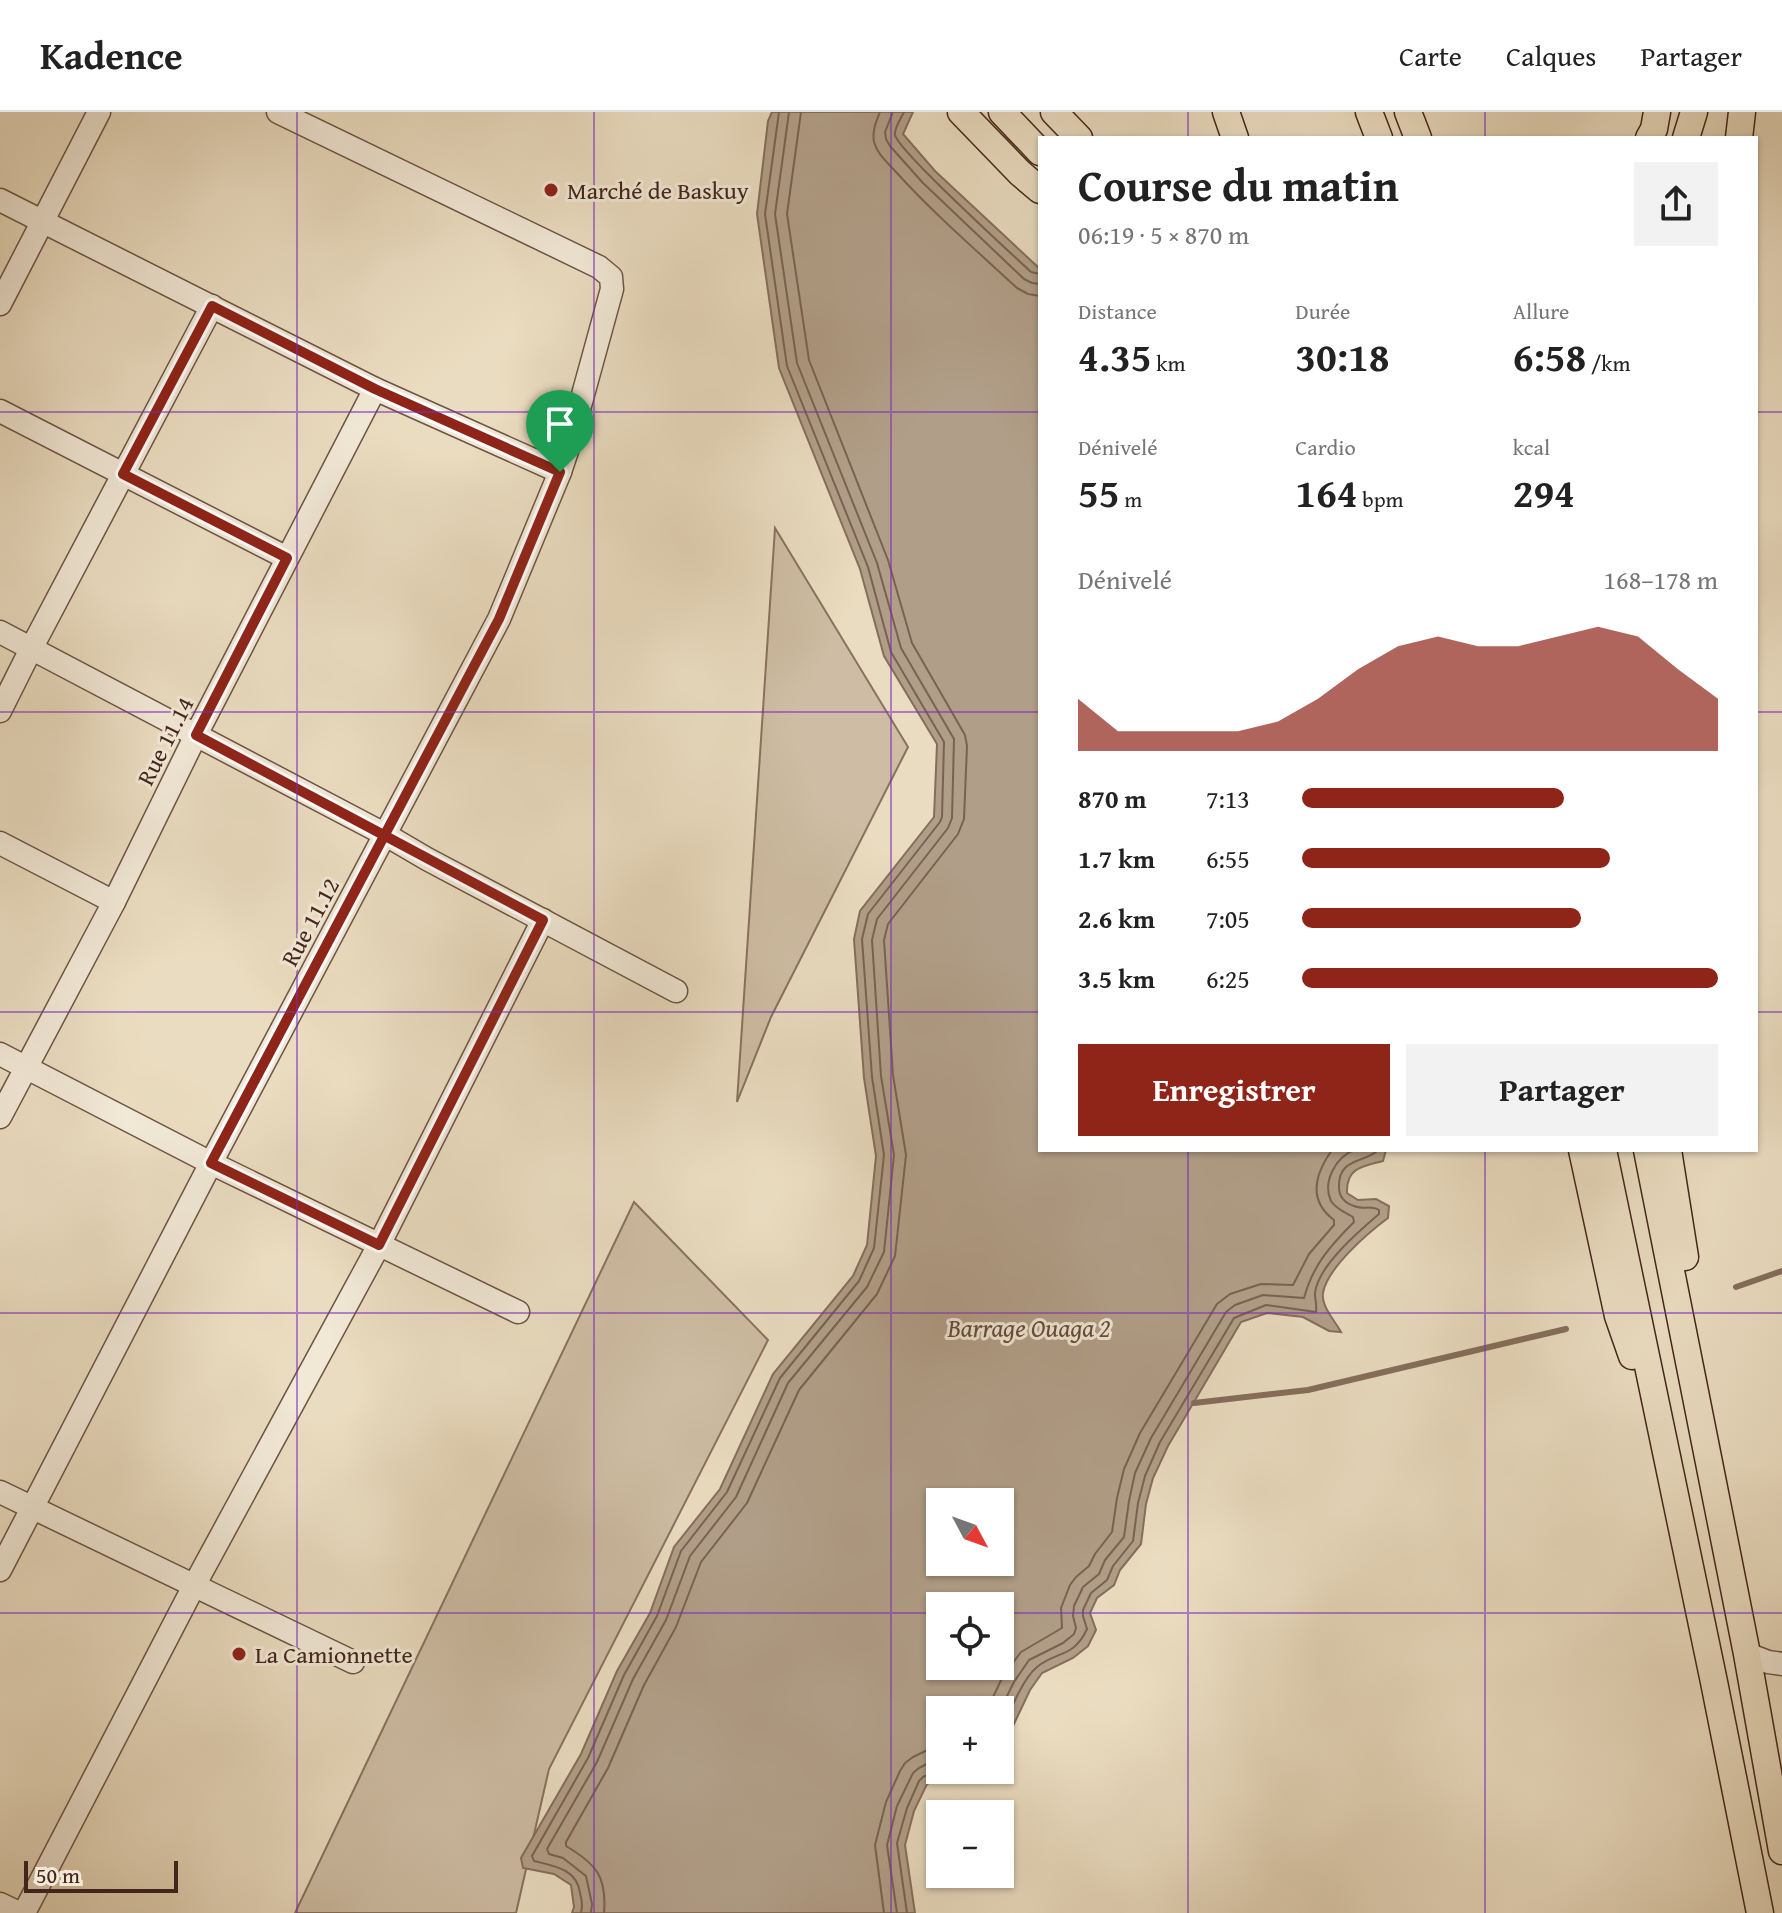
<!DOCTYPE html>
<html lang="fr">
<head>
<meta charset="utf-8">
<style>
  body { margin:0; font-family:"Gentium Book Plus",serif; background:#f2f2f2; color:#222; height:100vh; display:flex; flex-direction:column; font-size:30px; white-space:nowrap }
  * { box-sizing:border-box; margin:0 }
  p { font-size:26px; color:#767676 }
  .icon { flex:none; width:44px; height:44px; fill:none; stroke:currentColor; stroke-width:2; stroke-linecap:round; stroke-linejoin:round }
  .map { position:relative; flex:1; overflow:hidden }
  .drawer { position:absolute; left:1038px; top:24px; width:720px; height:1016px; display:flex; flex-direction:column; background:#fff; border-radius:0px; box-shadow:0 2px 6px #0004 }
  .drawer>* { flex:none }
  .needle { width:52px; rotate:131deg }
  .controls { position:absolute; left:926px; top:1376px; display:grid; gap:16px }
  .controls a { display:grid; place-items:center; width:88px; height:88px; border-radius:0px; background:#fff; box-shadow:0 2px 6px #0004; font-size:40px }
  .scale { position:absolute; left:24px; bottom:20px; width:154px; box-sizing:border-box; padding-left:8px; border:4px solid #43261b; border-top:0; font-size:22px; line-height:28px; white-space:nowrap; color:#43261b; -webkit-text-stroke:6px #f1e8d6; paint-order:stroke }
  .pin { position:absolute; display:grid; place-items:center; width:68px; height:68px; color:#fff; margin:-82px -34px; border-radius:50% 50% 50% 0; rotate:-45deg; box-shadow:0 0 8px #0007 }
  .pin .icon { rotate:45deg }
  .round { display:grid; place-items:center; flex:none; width:84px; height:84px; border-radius:0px; background:#f2f2f2 }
  .head { display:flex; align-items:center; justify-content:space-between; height:136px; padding:0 40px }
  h1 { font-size:44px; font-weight:600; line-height:60px }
  .metrics { display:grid; grid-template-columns:repeat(3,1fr); gap:12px; height:136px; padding:8px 40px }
  .metrics div { display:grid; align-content:center }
  .metrics b { font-size:40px; font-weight:600 }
  .metrics small { font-size:22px; font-weight:400 }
  .metrics p { font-size:22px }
  .chart { height:224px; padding:16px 40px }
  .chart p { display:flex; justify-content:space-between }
  .chart svg { width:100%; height:144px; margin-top:8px; fill:#8f2418; opacity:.7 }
  .button { display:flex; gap:16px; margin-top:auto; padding:16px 40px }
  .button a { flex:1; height:92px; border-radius:0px; background:#8f2418; color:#fff; font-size:32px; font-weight:600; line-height:92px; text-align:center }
  .button a+a { background:#f2f2f2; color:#222 }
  ul { padding:0 40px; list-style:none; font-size:26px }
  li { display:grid; grid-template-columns:128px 96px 1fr; align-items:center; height:60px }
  li i { height:20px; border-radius:10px; background:#8f2418 }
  header { display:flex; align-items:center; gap:48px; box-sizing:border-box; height:112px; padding:0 40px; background:#fff; border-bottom:2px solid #e0e0e0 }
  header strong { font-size:38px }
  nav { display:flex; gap:44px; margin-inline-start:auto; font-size:28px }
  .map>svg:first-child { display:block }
</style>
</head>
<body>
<header>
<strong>Kadence</strong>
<nav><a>Carte</a><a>Calques</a><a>Partager</a></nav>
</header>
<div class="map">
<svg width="1782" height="1801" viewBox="0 0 1782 1801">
  <rect width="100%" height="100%" fill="#eadcc0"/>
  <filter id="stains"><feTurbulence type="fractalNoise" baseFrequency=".0025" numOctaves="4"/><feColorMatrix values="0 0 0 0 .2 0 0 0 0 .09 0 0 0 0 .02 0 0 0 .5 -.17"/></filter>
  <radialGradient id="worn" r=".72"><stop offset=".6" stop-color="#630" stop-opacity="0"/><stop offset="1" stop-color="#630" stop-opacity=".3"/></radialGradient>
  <g fill="#cebda4" stroke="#887260" stroke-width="2">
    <polygon points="775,416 908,635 771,905 737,990"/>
    <polygon points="634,1090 768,1228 549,1657 516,1801 295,1801"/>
  </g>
  <path fill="#b19e88" stroke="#856e5c" stroke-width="2" fill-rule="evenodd" d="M 772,0 L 913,0 L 903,22 L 935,59 L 1040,157 L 1040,1038 L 1386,1038 L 1383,1049 C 1362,1054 1346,1056 1347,1081 L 1358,1088 L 1376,1087 L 1389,1094 L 1388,1106 C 1369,1120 1327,1156 1323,1181 C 1321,1194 1335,1209 1341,1220 L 1329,1219 L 1303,1205 L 1267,1201 L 1241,1210 L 1168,1334 L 1153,1366 L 1146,1392 L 1141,1432 L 1120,1458 L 1114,1473 L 1097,1486 L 1090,1501 L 1096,1518 L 1088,1534 L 1073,1546 L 1042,1561 L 1030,1578 L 1005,1631 L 1000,1635 L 1000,1598 L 940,1598 L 940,1658 L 956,1658 L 927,1672 L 914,1699 L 905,1733 L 915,1801 L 572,1801 L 574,1795 L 571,1773 L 554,1762 L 523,1756 L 521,1746 L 581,1642 L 617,1559 L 650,1501 L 674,1435 L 720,1377 L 773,1262 L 853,1164 L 867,1133 L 876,1044 L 864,966 L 854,827 L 860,799 L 934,705 L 937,632 L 884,544 L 860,457 L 779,256 L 757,102 L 768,9 ZM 940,1390 L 1000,1390 L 1000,1450 L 940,1450 ZM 940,1494 L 1000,1494 L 1000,1554 L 940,1554 Z"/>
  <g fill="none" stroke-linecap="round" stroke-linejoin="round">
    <g stroke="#7a6252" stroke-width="2">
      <path d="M 880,0 C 876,10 872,19 874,30 C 877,42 888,51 896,60 C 933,101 976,138 1017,176 L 1028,182 L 1040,184"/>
      <polyline points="893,0 885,20 886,27 890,34 923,71 1024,167 1032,171 1040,172"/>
      <path d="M 904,0 C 901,6 894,16 895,23 C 898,39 1012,142 1031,160 L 1040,162"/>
      <path d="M 987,1598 L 1003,1564 L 1021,1540 L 1062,1516 L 1061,1496 L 1070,1473 L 1076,1465 L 1089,1454 L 1095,1442 L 1112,1420 L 1117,1386 L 1124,1357 L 1140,1321 L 1217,1192 L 1230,1182 L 1261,1172 L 1293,1173 L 1309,1142 L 1334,1113 L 1334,1108 C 1307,1088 1315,1062 1332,1038"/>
      <path d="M 1000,1598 L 1014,1570 L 1029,1548 L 1063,1531 L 1074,1522 L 1076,1516 L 1073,1504 L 1074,1494 L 1083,1475 L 1099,1462 L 1105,1448 L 1124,1425 L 1129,1389 L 1135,1361 L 1151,1326 L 1226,1200 L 1235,1193 L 1263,1183 L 1304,1186 C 1313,1153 1330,1134 1354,1110 L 1353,1105 C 1346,1101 1336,1097 1331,1089 C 1322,1070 1336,1045 1354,1038"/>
      <path d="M 1000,1622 C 1008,1604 1022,1567 1037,1555 C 1056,1539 1074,1546 1087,1517 L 1083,1504 L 1083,1498 L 1091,1481 L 1107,1468 L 1113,1454 L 1133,1429 L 1138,1391 L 1145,1364 L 1160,1330 L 1234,1206 L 1266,1193 L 1316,1200 C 1317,1193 1315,1188 1315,1181 C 1318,1154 1359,1119 1379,1102 L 1379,1098 C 1371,1093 1363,1098 1354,1094 C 1345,1091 1339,1085 1339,1075 C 1338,1045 1366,1051 1378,1038"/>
      <path d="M 581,1801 C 583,1794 582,1788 580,1781 C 577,1757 554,1754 534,1749 L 532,1744 L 588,1646 L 624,1563 L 657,1504 L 681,1439 L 727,1380 L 780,1266 L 859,1169 L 874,1136 L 884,1043 L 872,965 L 862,827 L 868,802 L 940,710 L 942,705 L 944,630 L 891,540 L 868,455 L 787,254 L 765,102 L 779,0"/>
      <polyline points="591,1801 592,1792 586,1764 563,1746 549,1742 547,1737 597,1650 633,1567 666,1508 690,1444 736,1385 788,1271 867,1175 884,1140 894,1043 881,964 872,828 877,807 948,716 952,706 954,627 901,536 877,451 797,251 775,102 789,0"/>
      <path d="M 604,1801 C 607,1764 596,1752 566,1734 L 566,1730 L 608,1656 L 644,1573 L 676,1515 L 701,1450 L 747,1391 L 799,1278 L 877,1182 L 895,1144 L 906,1043 L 893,963 L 884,828 L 888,812 L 958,722 L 964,707 L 967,634 L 965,623 L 912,531 L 888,448 L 809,248 L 787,102 L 801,0"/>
      <polyline points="884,1801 875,1733 886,1690 900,1659 905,1651 913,1645 940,1632"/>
      <polyline points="897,1801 887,1733 897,1694 913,1661 919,1656 940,1645"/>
      <polyline points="907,1801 897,1731 907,1696 919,1669 923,1665 940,1657"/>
    </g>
    <g stroke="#856e5c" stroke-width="6">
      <polyline points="1736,1175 1782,1159"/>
      <polyline points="1194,1291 1308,1278 1566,1217"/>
    </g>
    <g stroke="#6d5444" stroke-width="25">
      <g id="minor">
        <polyline points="0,88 375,277 560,360"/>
        <polyline points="0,192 99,0"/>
        <polyline points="0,299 287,446"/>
        <polyline points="0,520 386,723 427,747 676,879"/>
        <polyline points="0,599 31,537 212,194"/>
        <polyline points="0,731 114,790"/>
        <polyline points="0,942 211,1051 518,1200"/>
        <polyline points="0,1005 114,790 196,623 375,277"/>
        <polyline points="0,1380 353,1550"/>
        <polyline points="0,1458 211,1051 499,507 560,360 570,330 612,177 611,165 599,155 278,0"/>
        <polyline points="1747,1542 1768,1550 1782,1552"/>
        <polyline points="0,1792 19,1801"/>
        <polyline points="24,1801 195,1472 379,1133 543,808"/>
      </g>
    </g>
    <g stroke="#43261b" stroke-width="29">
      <g id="major">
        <polyline points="961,0 1020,61 1040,78"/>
        <polyline points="1002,0 1040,40"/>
        <polyline points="1054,0 1079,26"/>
        <polyline points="1226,0 1235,26"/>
        <polyline points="1369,0 1379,26"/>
        <polyline points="1408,0 1418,26"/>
        <polyline points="1649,26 1654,17 1657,0"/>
        <polyline points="1686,26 1694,0"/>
        <polyline points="1739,26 1742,0"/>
        <polyline points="1582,1038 1618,1204 1632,1244"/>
        <polyline points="1603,1038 1714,1570 1760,1801"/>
        <polyline points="1647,1038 1747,1542 1782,1739"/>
        <polyline points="1668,1038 1685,1145"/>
      </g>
    </g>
    <use href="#minor" stroke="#f1e8d6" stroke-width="22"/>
    <use href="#major" stroke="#eadcc0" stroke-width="26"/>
  </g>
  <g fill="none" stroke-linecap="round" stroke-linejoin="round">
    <g stroke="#fff" stroke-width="16">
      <path id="route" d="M 560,360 L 375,277 L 212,194 L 123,362 L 287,446 L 196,623 C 312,684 427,747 543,808 L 379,1133 L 211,1051 L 499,507 L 560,360"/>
    </g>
    <use href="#route" stroke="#8f2418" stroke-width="10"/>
  </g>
  <path fill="none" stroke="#7b2cbf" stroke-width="2" stroke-opacity="0.55" d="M 297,0 L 297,1801M 594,0 L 594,1801M 891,0 L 891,1801M 1188,0 L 1188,26M 1485,0 L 1485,26M 0,300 L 1040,300M 1756,300 L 1782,300M 0,600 L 1040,600M 1756,600 L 1782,600M 0,900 L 1040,900M 1756,900 L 1782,900M 1188,1038 L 1188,1801M 1485,1038 L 1485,1801M 0,1201 L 1782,1201M 0,1501 L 940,1501M 1000,1501 L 1782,1501"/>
  <g fill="#8f2418" stroke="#f1e8d6" stroke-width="3">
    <circle cx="551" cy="78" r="8"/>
    <circle cx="239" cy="1542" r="8"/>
  </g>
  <g text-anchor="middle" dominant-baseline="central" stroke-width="6" stroke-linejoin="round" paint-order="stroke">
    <g font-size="24" fill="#43261b" stroke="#f1e8d6" text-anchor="start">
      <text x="567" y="78">Marché de Baskuy</text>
      <text x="255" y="1542">La Camionnette</text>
    </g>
    <g font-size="24" fill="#43261b" stroke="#f1e8d6">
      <text transform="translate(165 629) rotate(-63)">Rue 11.14</text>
      <text transform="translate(310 810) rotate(-62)">Rue 11.12</text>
    </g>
    <g font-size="26" font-style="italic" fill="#644a3c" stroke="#f1e8d6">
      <text x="1029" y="1215">Barrage Ouaga 2</text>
    </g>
  </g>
  <rect width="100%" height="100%" filter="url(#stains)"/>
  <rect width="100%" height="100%" fill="url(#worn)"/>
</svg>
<div class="controls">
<a><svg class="needle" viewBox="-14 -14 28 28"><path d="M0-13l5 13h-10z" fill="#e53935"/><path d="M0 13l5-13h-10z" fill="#767676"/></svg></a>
<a><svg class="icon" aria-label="locate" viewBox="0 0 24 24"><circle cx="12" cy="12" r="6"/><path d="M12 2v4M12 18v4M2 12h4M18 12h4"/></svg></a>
<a>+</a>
<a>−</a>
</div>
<div class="scale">50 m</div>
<div class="pin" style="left:560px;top:360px;background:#1e9e55"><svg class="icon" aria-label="arrive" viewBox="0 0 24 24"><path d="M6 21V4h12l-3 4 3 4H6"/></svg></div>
<section class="drawer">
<div class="head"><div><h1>Course du matin</h1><p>06:19 · 5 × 870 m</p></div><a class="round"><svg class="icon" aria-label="share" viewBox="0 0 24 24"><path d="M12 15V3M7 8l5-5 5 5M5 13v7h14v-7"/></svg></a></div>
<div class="metrics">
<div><p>Distance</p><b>4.35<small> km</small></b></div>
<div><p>Durée</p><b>30:18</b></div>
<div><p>Allure</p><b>6:58<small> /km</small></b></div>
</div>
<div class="metrics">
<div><p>Dénivelé</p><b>55<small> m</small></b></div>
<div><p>Cardio</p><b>164<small> bpm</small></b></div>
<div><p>kcal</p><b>294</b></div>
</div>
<div class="chart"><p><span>Dénivelé</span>168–178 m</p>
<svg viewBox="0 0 160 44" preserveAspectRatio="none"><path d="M0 44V28L10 38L20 38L30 38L40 38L50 35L60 28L70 19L80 12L90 9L100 12L110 12L120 9L130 6L140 9L150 19L160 28V44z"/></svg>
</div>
<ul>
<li><b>870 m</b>7:13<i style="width:63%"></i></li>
<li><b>1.7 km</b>6:55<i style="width:74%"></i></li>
<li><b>2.6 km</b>7:05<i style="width:67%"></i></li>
<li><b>3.5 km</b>6:25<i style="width:100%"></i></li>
</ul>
<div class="button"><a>Enregistrer</a><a>Partager</a></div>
</section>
</div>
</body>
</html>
